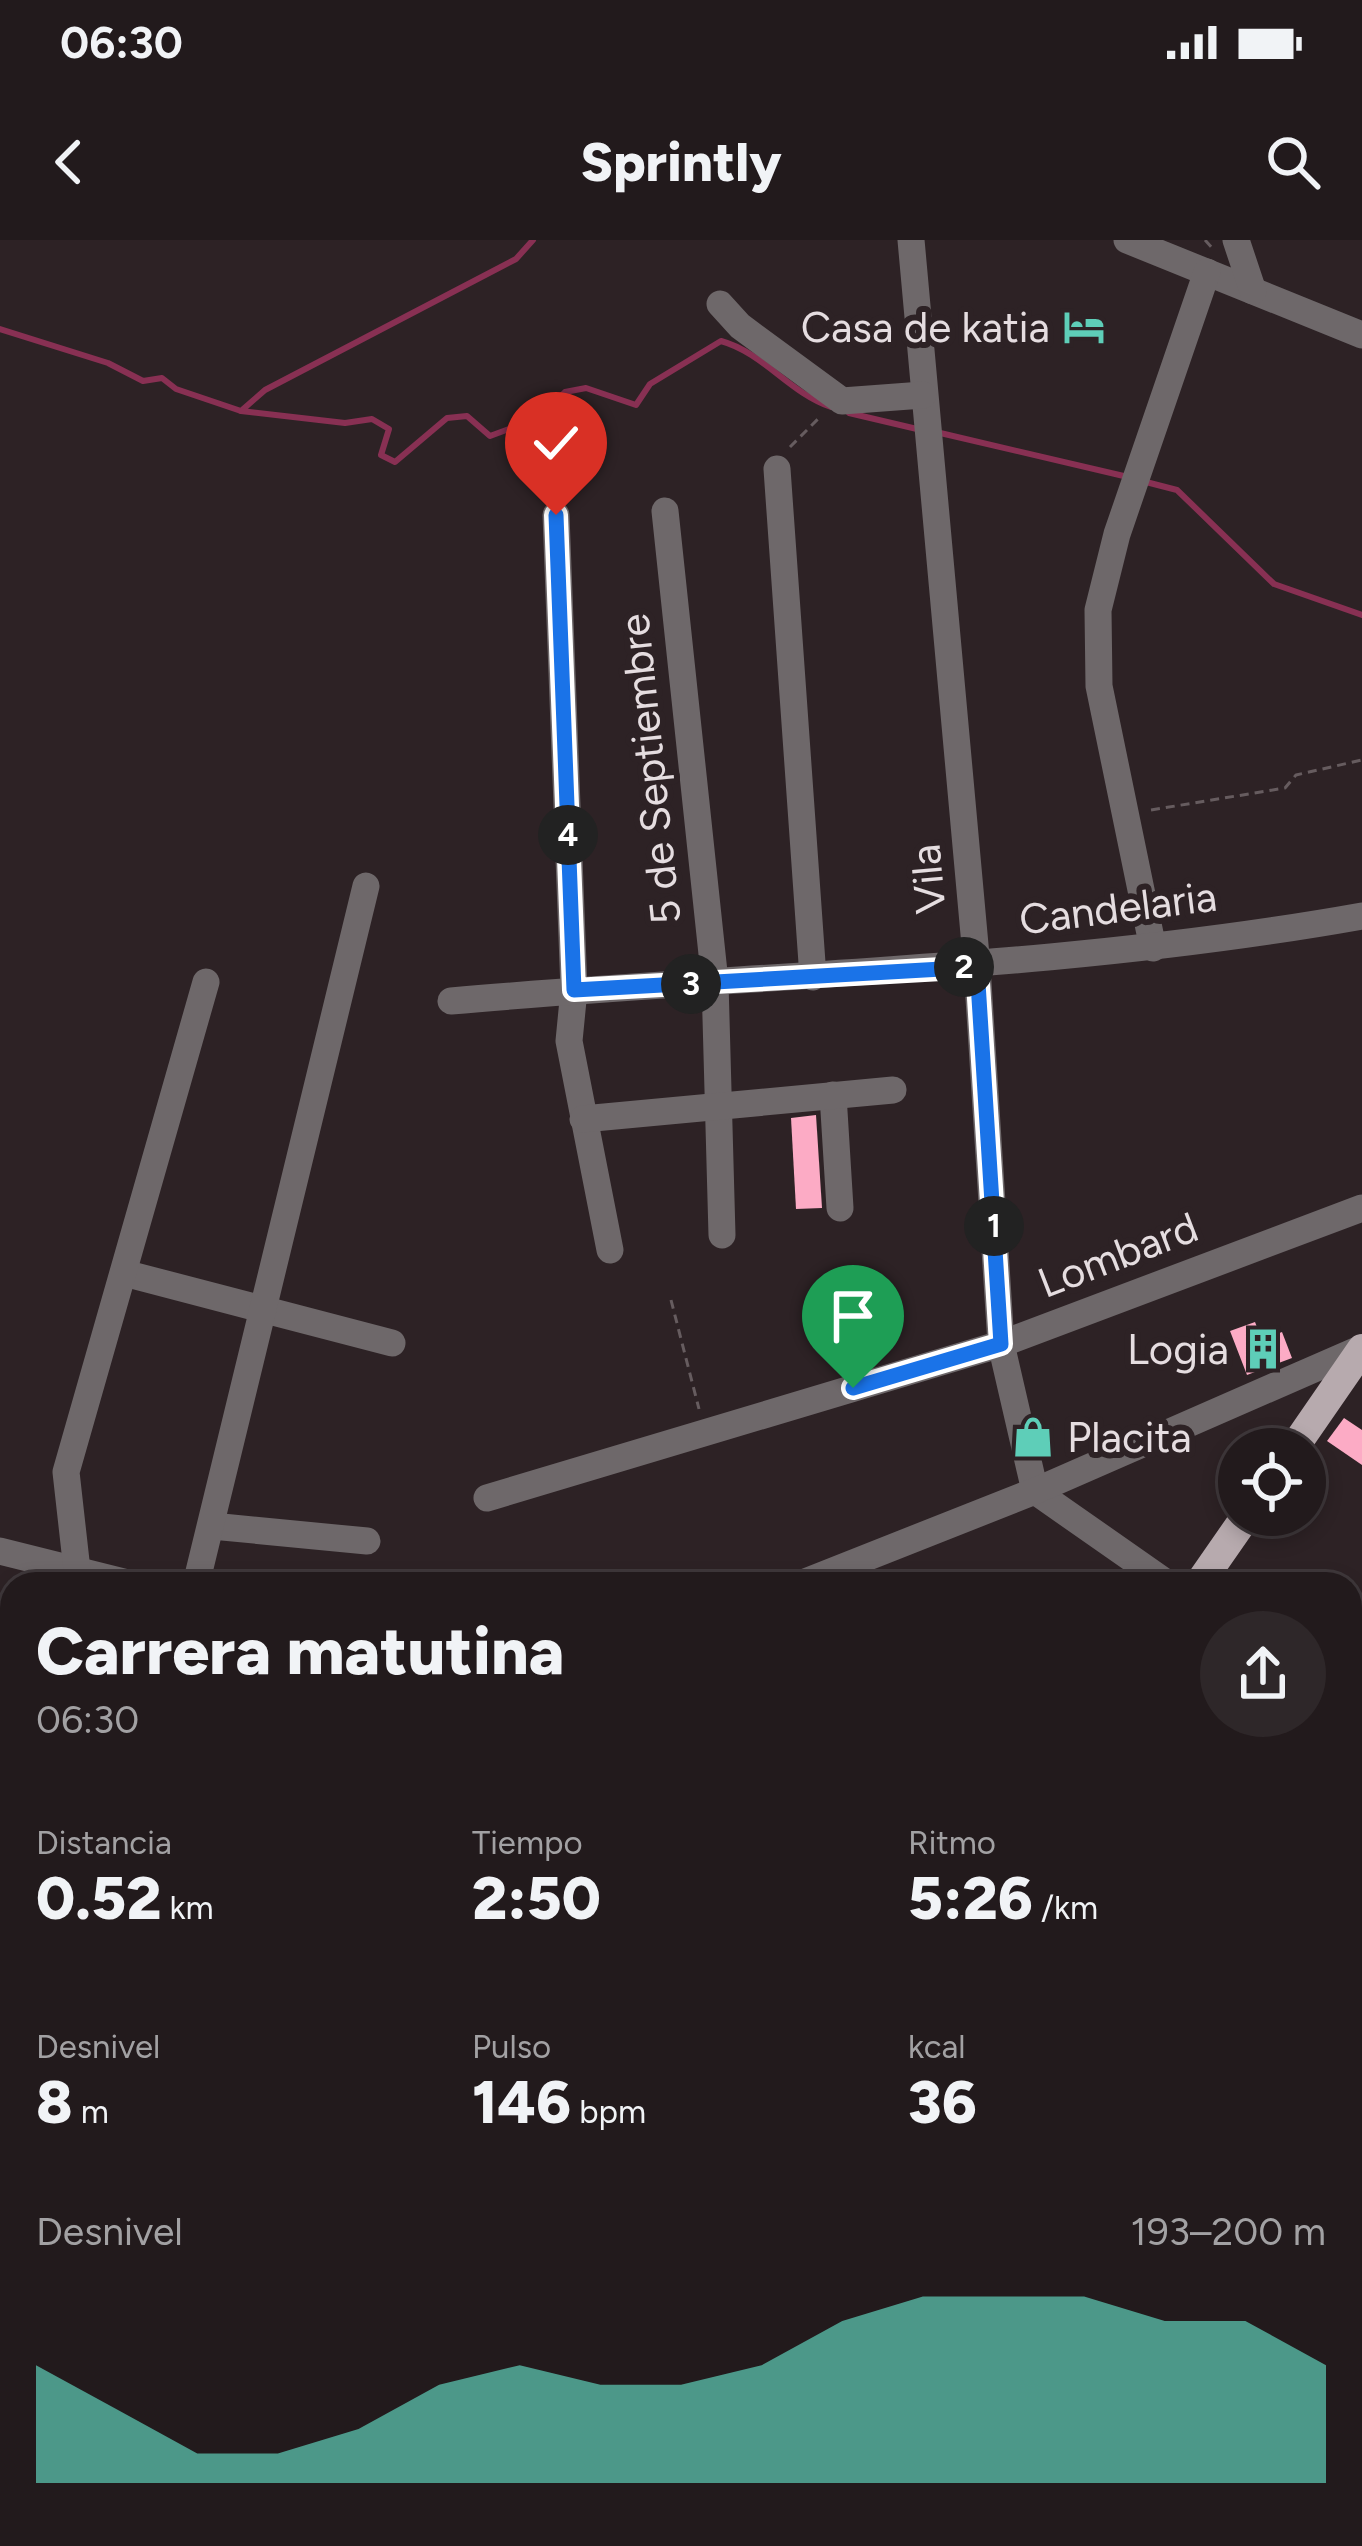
<!DOCTYPE html>
<html lang="es">
<head>
<meta charset="utf-8">
<style>
  body { margin:0; font-family:Figtree,sans-serif; background:#2e2729; color:#f1f3f6; height:100vh; display:flex; flex-direction:column; font-size:45px; white-space:nowrap }
  * { box-sizing:border-box; margin:0 }
  p { font-size:39px; color:#a2a1a3 }
  .icon { flex:none; width:66px; height:66px; fill:none; stroke:currentColor; stroke-width:2; stroke-linecap:round; stroke-linejoin:round }
  .map { position:relative; flex:1; overflow:hidden }
  .sheet { position:absolute; left:0px; top:1332px; width:1362px; height:975px; display:flex; flex-direction:column; background:#221a1c; border-radius:36px 36px 0 0; box-shadow:0 6px 18px #0003,0 0 0 3px #3f383b }
  .sheet>* { flex:none }
  .controls { position:absolute; left:1218px; top:1188px; display:grid; gap:24px }
  .controls a { display:grid; place-items:center; width:108px; height:108px; border-radius:50%; background:#221a1c; box-shadow:0 6px 18px #0003,0 0 0 3px #3f383b; font-size:60px }
  .pin { position:absolute; display:grid; place-items:center; width:102px; height:102px; color:#fff; margin:-123px -51px; border-radius:50% 50% 50% 0; rotate:-45deg; box-shadow:0 0 12px #0007 }
  .pin .icon { rotate:45deg }
  .km { position:absolute; width:60px; height:60px; margin:-30px; border-radius:50%; background:#222; color:#fff; font-size:33px; line-height:60px; text-align:center }
  .round { display:grid; place-items:center; flex:none; width:126px; height:126px; border-radius:63px; background:#2e2729 }
  .headline { display:flex; align-items:center; justify-content:space-between; height:204px; padding:0 36px }
  h1 { font-size:66px; font-weight:800; line-height:90px }
  .stats { display:grid; grid-template-columns:repeat(3,1fr); gap:18px; height:204px; padding:12px 36px }
  .stats div { display:grid; align-content:center }
  .stats b { font-size:60px; font-weight:800 }
  .stats small { font-size:33px; font-weight:400 }
  .stats p { font-size:33px }
  .chart { height:336px; padding:24px 36px }
  .chart p { display:flex; justify-content:space-between }
  .chart svg { width:100%; height:216px; margin-top:12px; fill:#5eceb8; opacity:.7 }
  .status { display:flex; justify-content:space-between; align-items:center; height:84px; padding:0 60px; background:#221a1c; direction:ltr }
  .status svg { height:33px; fill:currentColor }
  header { display:flex; justify-content:space-between; align-items:center; height:156px; padding:0 36px; background:#221a1c; font-size:54px; font-weight:800 }
  .map>svg:first-child { display:block }
</style>
</head>
<body>
<div class="status"><b>06:30</b><svg viewBox="0 0 49 12"><path d="M0 12V9h3v3zM5 12V6h3v6zM10 12V3h3v9zM15 12V0h3v12zM26 1h20v11H26zM47 4h2v5h-2z"/></svg></div>
<header><svg class="icon" aria-label="back" viewBox="0 0 24 24"><path d="M15 5l-7 7 7 7"/></svg>Sprintly<svg class="icon" aria-label="search" viewBox="0 0 24 24"><circle cx="10" cy="10" r="6"/><path d="M15 15l6 6"/></svg></header>
<div class="map">
<svg width="1362" height="2306" viewBox="0 0 1362 2306">
  <rect width="100%" height="100%" fill="#2d2225"/>
  <g fill="none" stroke-linecap="round" stroke-linejoin="round">
    <g stroke="#883053" stroke-width="6">
      <polyline points="0,89 108,123 143,141 162,138 176,149 241,171 265,150 516,19 533,0"/>
      <path d="M 241,171 L 345,183 L 372,179 L 389,189 L 381,215 L 395,222 L 447,178 L 467,176 L 490,196 L 539,178 L 565,152 L 586,148 L 636,165 L 650,144 L 721,101 C 764,113 788,152 831,167"/>
      <polyline points="849,173 917,189"/>
      <polyline points="936,192 1128,237"/>
      <polyline points="1146,242 1177,250 1274,344 1362,375"/>
    </g>
  </g>
  <g fill="#fcabc5">
    <polygon points="816,875 822,968 796,969 791,878"/>
    <polygon points="1255,1082 1262,1100 1282,1092 1292,1118 1247,1135 1230,1091"/>
    <polygon points="1344,1178 1362,1190 1362,1225 1327,1201"/>
  </g>
  <g fill="none" stroke-linecap="round" stroke-linejoin="round">
    <g stroke="#665c5f" stroke-width="3" stroke-dasharray="9 6" stroke-linecap="butt">
      <polyline points="1205,0 1215,11"/>
      <polyline points="790,207 821,176"/>
      <polyline points="1151,570 1285,548 1296,535 1362,520"/>
      <polyline points="671,1060 699,1169"/>
    </g>
    <g stroke="#6e686a" stroke-width="27">
      <polyline points="911,0 977,727 1001,1104 1035,1251 1168,1344"/>
      <polyline points="1127,0 1362,95"/>
      <polyline points="1236,0 1253,51"/>
      <polyline points="720,64 740,86 842,161 923,155"/>
      <polyline points="777,229 813,737"/>
      <polyline points="665,271 715,742 722,995"/>
      <polyline points="556,275 574,750 569,801 610,1010"/>
      <polyline points="1153,708 1099,446 1098,370 1117,294 1207,32"/>
      <path d="M 451,761 C 755,734 1060,730 1362,676"/>
      <polyline points="833,855 840,968"/>
      <polyline points="583,879 893,850"/>
      <polyline points="124,1033 392,1103"/>
      <polyline points="487,1258 1001,1104 1362,968"/>
      <polyline points="212,1286 367,1301"/>
      <polyline points="0,1311 132,1344"/>
      <polyline points="77,1330 66,1232 206,742"/>
      <polyline points="196,1344 366,646"/>
      <polyline points="800,1344 1035,1251 1362,1108"/>
      <polyline points="1350,1436 1362,1437"/>
      <polyline points="0,1477 12,1479"/>
      <polyline points="1350,1818 1362,1808"/>
      <polyline points="1350,1974 1362,1995"/>
      <polyline points="1350,2086 1362,2091"/>
      <polyline points="176,2295 177,2306"/>
      <polyline points="867,2295 872,2306"/>
      <polyline points="809,2306 830,2295"/>
    </g>
    <g stroke="#b7aaae" stroke-width="30">
      <polyline points="1293,1209 1362,1109"/>
      <polyline points="1199,1344 1247,1275"/>
      <polyline points="1350,1681 1362,1685"/>
      <polyline points="0,2104 12,2100"/>
    </g>
  </g>
  <g fill="none" stroke-linecap="round" stroke-linejoin="round">
    <g stroke="#fff" stroke-width="24">
      <polyline id="route" points="556,275 574,750 977,727 1001,1104 853,1148"/>
    </g>
    <use href="#route" stroke="#1a73e8" stroke-width="15"/>
  </g>
  <defs>
    <g id="hotel-bare" transform="scale(3.24)"><path d="M-6-4.5h1.5V1H6V5H4.5V3h-9V5H-6ZM-4 0a1.8 1.8 0 1 1 3.6 0ZM.5 0V-2.5h3Q6-2.5 6 0Z" fill="#5eceb8" stroke="#2d2225" stroke-width="2.5" paint-order="stroke"/></g>
    <g id="building-bare" transform="scale(3.24)"><path d="M-4-6H4V6H1V3H-1V6H-4ZM-2.5-4.3h1.7v1.8h-1.7ZM.8-4.3h1.7v1.8H.8ZM-2.5-1h1.7V.8h-1.7ZM.8-1h1.7V.8H.8Z" fill="#5eceb8" stroke="#2d2225" stroke-width="2.5" paint-order="stroke"/></g>
    <g id="shop-bare" transform="scale(3.24)"><path d="M-5-2.5h2.3a2.7 3.5 0 0 1 5.4 0H5L5.5 6h-11ZM-1.5-2.5h3a1.5 2.3 0 0 0-3 0Z" fill="#5eceb8" stroke="#2d2225" stroke-width="2.5" paint-order="stroke"/></g>
  </defs>
  <g fill-rule="evenodd">
    <use href="#hotel-bare" x="1084" y="87"/>
    <use href="#building-bare" x="1263" y="1109"/>
    <use href="#shop-bare" x="1033" y="1197"/>
  </g>
  <g text-anchor="middle" dominant-baseline="central" stroke-width="12" stroke-linejoin="round" paint-order="stroke">
    <g font-size="42" fill="#e5dde0" stroke="#2d2225" text-anchor="end">
      <text x="1050" y="87">Casa de katia</text>
      <text x="1229" y="1109">Logia</text>
      <text x="1067" y="1197" text-anchor="start">Placita</text>
    </g>
    <g font-size="42" fill="#e5dde0" stroke="#2d2225">
      <text transform="translate(650 529) rotate(-96)">5 de Septiembre</text>
      <text transform="translate(928 639) rotate(-95)">Vila</text>
      <text transform="translate(1118 668) rotate(-7)">Candelaria</text>
      <text transform="translate(1118 1015) rotate(-21)">Lombard</text>
    </g>
  </g>
</svg>
<div class="controls">
<a><svg class="icon" aria-label="locate" viewBox="0 0 24 24"><circle cx="12" cy="12" r="6"/><path d="M12 2v4M12 18v4M2 12h4M18 12h4"/></svg></a>
</div>
<div class="pin" style="left:853px;top:1148px;background:#1e9e55"><svg class="icon" aria-label="arrive" viewBox="0 0 24 24"><path d="M6 21V4h12l-3 4 3 4H6"/></svg></div>
<div class="pin" style="left:556px;top:275px;background:#d93025"><svg class="icon" aria-label="check" viewBox="0 0 24 24"><path d="M5 12l5 5 9-10"/></svg></div>
<b class="km" style="left:994px;top:986px">1</b>
<b class="km" style="left:964px;top:727px">2</b>
<b class="km" style="left:691px;top:744px">3</b>
<b class="km" style="left:568px;top:595px">4</b>
<section class="sheet">
<div class="headline"><div><h1>Carrera matutina</h1><p>06:30</p></div><a class="round"><svg class="icon" aria-label="share" viewBox="0 0 24 24"><path d="M12 15V3M7 8l5-5 5 5M5 13v7h14v-7"/></svg></a></div>
<div class="stats">
<div><p>Distancia</p><b>0.52<small> km</small></b></div>
<div><p>Tiempo</p><b>2:50</b></div>
<div><p>Ritmo</p><b>5:26<small> /km</small></b></div>
</div>
<div class="stats">
<div><p>Desnivel</p><b>8<small> m</small></b></div>
<div><p>Pulso</p><b>146<small> bpm</small></b></div>
<div><p>kcal</p><b>36</b></div>
</div>
<div class="chart"><p><span>Desnivel</span>193–200 m</p>
<svg viewBox="0 0 160 44" preserveAspectRatio="none"><path d="M0 44V20L10 29L20 38L30 38L40 33L50 24L60 20L70 24L80 24L90 20L100 11L110 6L120 6L130 6L140 11L150 11L160 20V44z"/></svg>
</div>
</section>
</div>
</body>
</html>
